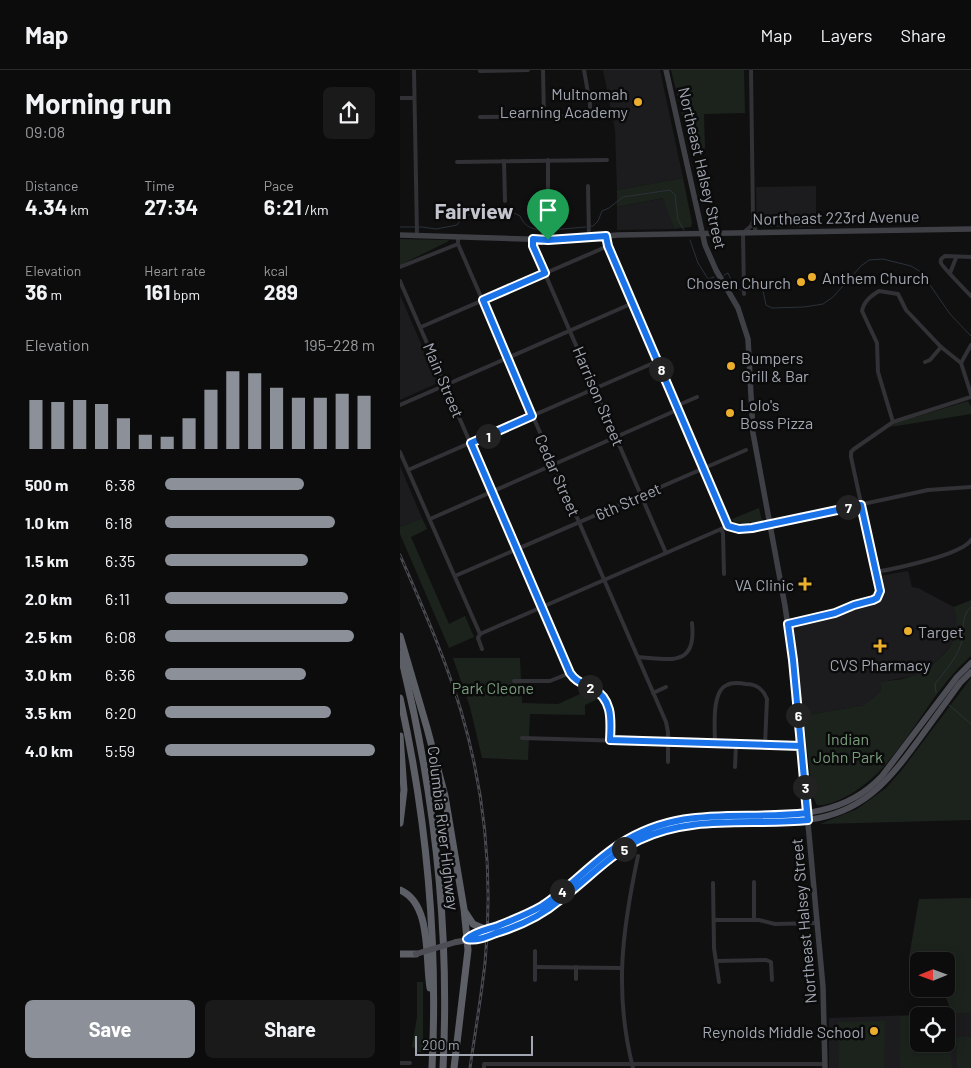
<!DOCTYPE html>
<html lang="en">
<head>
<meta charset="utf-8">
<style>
  body { margin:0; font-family:Barlow,sans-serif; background:#1a1a1b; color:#f1f3f6; height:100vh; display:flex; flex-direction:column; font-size:19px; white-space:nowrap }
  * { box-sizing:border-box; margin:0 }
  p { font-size:16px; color:#9a9b9d }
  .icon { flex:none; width:28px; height:28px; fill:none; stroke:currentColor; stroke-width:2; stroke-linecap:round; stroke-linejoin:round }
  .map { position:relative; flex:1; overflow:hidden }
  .side { display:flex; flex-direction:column; background:#0c0c0d; width:400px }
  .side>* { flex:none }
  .needle { width:32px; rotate:269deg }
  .buttons { position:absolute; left:510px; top:882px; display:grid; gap:10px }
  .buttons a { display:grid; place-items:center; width:45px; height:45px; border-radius:8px; background:#0c0c0d; box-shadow:0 2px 12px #0003,0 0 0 1px #2c2c2e; font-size:25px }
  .scale { position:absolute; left:15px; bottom:12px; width:118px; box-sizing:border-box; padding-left:5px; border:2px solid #a1a6b1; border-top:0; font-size:14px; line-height:18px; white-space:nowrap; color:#a1a6b1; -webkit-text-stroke:4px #0b0b0c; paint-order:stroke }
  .pin { position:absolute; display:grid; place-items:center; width:42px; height:42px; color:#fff; margin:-51px -21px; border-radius:50% 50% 50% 0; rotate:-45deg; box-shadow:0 0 5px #0007 }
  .pin .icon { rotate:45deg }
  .km { position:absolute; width:25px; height:25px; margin:-12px; border-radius:50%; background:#222; color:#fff; font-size:14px; line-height:25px; text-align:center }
  .round { display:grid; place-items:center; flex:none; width:52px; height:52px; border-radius:8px; background:#1a1a1b }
  .summary { display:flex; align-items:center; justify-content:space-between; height:85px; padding:0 25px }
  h1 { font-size:28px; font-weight:700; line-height:38px }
  .metrics { display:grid; grid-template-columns:repeat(3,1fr); gap:8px; height:85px; padding:5px 25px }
  .metrics div { display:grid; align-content:center }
  .metrics b { font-size:21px; font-weight:700 }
  .metrics small { font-size:14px; font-weight:400 }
  .metrics p { font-size:14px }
  .chart { height:140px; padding:10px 25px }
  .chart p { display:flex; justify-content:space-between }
  .chart svg { width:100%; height:90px; margin-top:5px; stroke:#8c9099; stroke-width:6 }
  .action { display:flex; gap:10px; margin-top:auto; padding:10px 25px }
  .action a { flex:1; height:58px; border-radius:8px; background:#8c9099; color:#fff; font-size:20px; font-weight:700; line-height:58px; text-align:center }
  .action a+a { background:#1a1a1b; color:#f1f3f6 }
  ul { padding:0 25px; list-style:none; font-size:16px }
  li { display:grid; grid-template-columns:80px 60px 1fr; align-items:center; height:38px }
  li i { height:12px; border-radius:6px; background:#8c9099 }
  header { display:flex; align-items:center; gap:30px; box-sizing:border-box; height:70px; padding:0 25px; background:#0c0c0d; border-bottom:1px solid #2c2c2e }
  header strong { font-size:24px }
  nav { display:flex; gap:28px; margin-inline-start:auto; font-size:18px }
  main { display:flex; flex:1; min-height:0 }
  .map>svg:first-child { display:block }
</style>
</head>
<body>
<header>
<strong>Map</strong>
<nav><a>Map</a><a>Layers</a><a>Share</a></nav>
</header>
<main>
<section class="side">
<div class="summary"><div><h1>Morning run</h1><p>09:08</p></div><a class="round"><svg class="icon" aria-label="share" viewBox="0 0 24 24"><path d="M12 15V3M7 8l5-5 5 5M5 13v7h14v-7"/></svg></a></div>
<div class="metrics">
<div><p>Distance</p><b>4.34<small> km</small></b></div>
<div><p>Time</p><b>27:34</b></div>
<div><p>Pace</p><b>6:21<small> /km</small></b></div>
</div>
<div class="metrics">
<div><p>Elevation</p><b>36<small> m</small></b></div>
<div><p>Heart rate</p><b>161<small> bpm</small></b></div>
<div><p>kcal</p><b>289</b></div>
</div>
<div class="chart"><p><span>Elevation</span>195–228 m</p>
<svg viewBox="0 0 160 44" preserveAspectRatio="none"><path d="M5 44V20M15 44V21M25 44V20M35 44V22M45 44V29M55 44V37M65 44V38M75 44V29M85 44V15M95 44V6M105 44V7M115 44V14M125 44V19M135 44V19M145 44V17M155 44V18"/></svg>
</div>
<ul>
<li><b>500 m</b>6:38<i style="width:66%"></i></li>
<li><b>1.0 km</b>6:18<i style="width:81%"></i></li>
<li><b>1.5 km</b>6:35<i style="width:68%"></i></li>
<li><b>2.0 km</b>6:11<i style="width:87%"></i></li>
<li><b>2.5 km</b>6:08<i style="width:90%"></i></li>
<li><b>3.0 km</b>6:36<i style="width:67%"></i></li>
<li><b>3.5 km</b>6:20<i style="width:79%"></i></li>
<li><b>4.0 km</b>5:59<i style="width:100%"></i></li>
</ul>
<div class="action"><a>Save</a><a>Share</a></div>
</section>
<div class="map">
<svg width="571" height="998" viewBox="0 0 571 998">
  <rect width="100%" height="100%" fill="#101011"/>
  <g fill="#1c1c1e" fill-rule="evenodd">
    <polygon points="203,0 260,0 283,108 217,120 215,60"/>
    <polygon points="416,116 416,157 361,157 357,155 356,117"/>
    <polygon points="264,128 274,159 217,160 217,137"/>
    <polygon points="0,225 38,313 0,330"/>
    <polygon points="0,396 22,448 0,457"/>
    <polygon points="508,501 512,517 518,518 554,537 558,556 554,572 538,590 524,600 513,606 481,612 481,621 464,635 403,646 394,560 395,556 476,534 481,531 484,523 480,506"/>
    <path d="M 571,943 L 571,998 L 429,998 L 429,948 ZM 519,946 L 546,946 L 546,974 L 519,974 Z"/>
  </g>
  <g fill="#1c231d">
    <polygon points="271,0 344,0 345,43 304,44 305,81 291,81"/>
    <polygon points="283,108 292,153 291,157 274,159 263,128 217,137 217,120"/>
    <polygon points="0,169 49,170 47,172 0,195"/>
    <polygon points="568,331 571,337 571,344 490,357 496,353"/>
    <polygon points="359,438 362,451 344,453 334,452 332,449"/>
    <polygon points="22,448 27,459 11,467 49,554 65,546 74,567 49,578 0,464 0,457"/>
    <path d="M 571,530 L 571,586 C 522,628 500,703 439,730 C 432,733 424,736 417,735 L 413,727 L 403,646 L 464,635 L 481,621 L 481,612 C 491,610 503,610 512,606 C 528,601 553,580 556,564 C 558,555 556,546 554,537 Z"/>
    <polygon points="53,588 120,588 122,633 158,634 187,621 198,629 185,635 185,645 130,644 128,690 82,688 70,637"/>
    <polygon points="571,608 571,750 420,754 457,739 486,718 501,701"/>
    <polygon points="571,828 571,943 553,944 542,919 546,919 546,891 519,891 519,895 509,887 519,829"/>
    <polygon points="17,912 23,912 23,982 17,982 17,979 12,977 17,947"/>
    <polygon points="500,946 519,946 519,974 546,974 546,955 550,960 552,998 500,998"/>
    <polygon points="485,951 484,998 439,998 438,952"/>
    <polygon points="556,967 571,967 571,998 557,998"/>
  </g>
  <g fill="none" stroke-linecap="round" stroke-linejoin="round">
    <g stroke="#2a3239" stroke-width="1">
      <polyline points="190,156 193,156 198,151 202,141 209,138 223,127 270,120 275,125 278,150 284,160"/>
      <path d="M 0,157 L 22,157 L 36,159 L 57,155 L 63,146 L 73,144 L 114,143 L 120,146 C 125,158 134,160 147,160"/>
      <polyline points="151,160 186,157"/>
      <polyline points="290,170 298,193 308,209 314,207"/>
      <polyline points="324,205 328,203 335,218 341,220"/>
      <polyline points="348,219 359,219 363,221 366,235 372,238 404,237 423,234 433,227 461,196 469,190 483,189 511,196 521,202 550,244 571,266"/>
      <path d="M 536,623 L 535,614 C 545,601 556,589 561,574 C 565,561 560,546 571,537"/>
      <polyline points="549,635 571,654"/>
    </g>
    <g stroke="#313136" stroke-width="4">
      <polyline points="14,0 17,165"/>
      <polyline points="143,0 144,47"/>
      <polyline points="351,0 353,149 356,163"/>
      <polyline points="80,1 128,0"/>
      <polyline points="0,28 14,28"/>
      <polyline points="80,47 184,46 190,39 190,34 184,0"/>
      <polyline points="104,91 105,131"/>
      <polyline points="57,92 207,90"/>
      <polyline points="188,116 189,167"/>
      <polyline points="206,166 208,176 328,456"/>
      <polyline points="58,167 58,174 266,652 268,662 268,692"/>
      <polyline points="133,169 133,176 266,483"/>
      <polyline points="148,170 148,90"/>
      <path d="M 571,187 L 545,186 C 542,188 540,189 541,193 C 541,195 567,222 571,226"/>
      <polyline points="0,197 58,174"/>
      <polyline points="550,203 556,188"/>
      <path d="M 0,211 L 170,603 C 176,612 183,613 192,618 C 213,629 211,650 210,670"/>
      <polyline points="344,224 343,163 351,156 353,151"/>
      <polyline points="21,257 208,176"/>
      <polyline points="571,275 561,293 571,324"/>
      <polyline points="525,292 530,290 541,277"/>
      <polyline points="0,335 233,233"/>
      <path d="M 493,352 L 478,302 L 477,273 L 462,241 C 464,231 471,226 479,221 L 498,224 L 506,240 L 541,277 L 561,293"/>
      <polyline points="0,382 80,564 78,568 82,579"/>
      <polyline points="8,400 258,291"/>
      <polyline points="30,449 277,340 281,334 297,327"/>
      <polyline points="321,459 323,463 324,504"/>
      <path d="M 475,502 C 494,499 561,485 571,470"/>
      <polyline points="55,506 346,380"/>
      <polyline points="388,554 435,543 454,535 473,530 477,528 480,521 451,387 451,382 454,379 493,352 571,327"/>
      <polyline points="80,564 328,456 339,459 352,458 528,420 571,417"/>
      <path d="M 238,587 C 269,589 297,598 292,553"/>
      <polyline points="114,611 150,611 170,603"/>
      <polyline points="253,623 266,617"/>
      <polyline points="122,668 401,676"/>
      <path d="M 315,674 C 315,660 311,621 327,615 C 332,612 340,613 346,614 C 357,614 363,619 367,629 L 365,675"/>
      <polyline points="335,697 336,675"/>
      <polyline points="354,812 354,849"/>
      <polyline points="313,813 314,878 319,912"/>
      <polyline points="314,850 359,850 375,854 418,853"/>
      <polyline points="316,891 366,890 371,892 372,910"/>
      <polyline points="135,897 221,898"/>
      <polyline points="176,897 176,909"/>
      <polyline points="135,910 135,881"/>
      <polyline points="0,993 10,993"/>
      <polyline points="84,998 84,994 425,994"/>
      <path d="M 233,998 C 214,923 222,861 238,786"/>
    </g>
    <g stroke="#3f4046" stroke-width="5.5">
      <polyline points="266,0 305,175 316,200 338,238 348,269 353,363 385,536 393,590 423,917 425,998"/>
      <polyline points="0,165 157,170 218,165 571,159"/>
    </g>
    <g stroke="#4d4e55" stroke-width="6">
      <path d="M 87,859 C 107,854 126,846 143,835 C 166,821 184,801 205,785 C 225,769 248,758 273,751 C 344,733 425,767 482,706 L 557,607 L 571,593"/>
      <path d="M 94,864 C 119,856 141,846 161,830 C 189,808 213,781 246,767 C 281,752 317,752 354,751 C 375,751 398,752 419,748 C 468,738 492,706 520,668 C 533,650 547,631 560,613 L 571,602"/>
      <polyline points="67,869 73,863 82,861"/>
      <polyline points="56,872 82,868"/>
    </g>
    <g stroke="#5d5f67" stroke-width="7">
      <polyline points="0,566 27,658 45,726 64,839 68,880 54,998"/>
      <path d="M 0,583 C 34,718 50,859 43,998"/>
      <path d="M 0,628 C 27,749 38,874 32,998"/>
      <polyline points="0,666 4,720 0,753"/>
      <path d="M 0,820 C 32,834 25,888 30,918"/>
      <polyline points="65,842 73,854 82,858"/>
      <polyline points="0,884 16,884"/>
    </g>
    <g stroke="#48494f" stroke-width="3">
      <path id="rail" d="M 0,485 C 22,536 45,587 61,641 C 85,722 93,809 85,893 C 81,928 75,963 70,998"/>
    </g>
    <use href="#rail" stroke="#0b0b0c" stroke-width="1" stroke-dasharray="4" stroke-linecap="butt"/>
    <g stroke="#4d4e55" stroke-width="6">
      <polyline points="82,868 94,864"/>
      <polyline points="16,884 56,872"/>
    </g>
    <polyline stroke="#5d5f67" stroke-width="7" points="82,858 87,859"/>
  </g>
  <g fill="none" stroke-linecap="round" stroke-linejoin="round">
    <g stroke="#fff" stroke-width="10">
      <path id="route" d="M 148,170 L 133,169 L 133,176 L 145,203 L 83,230 L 132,346 L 71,373 L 170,603 C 176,612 183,613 192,618 C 213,629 211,650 210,670 L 401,676 L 407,743 C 340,751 282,734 220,774 C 192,792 170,818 142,836 C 128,844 113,850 98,856 C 87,860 76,861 67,869 C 77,871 86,867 96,863 C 120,856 141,846 160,830 C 187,810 209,785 239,770 C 293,744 351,756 408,750 L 393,590 L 388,554 L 435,543 L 454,535 L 473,530 L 477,528 L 480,521 L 461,435 L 352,458 L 339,459 L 328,456 L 208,176 L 206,166 L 148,170"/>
    </g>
    <use href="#route" stroke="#1a73e8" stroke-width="6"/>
  </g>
  <g fill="#ebae2d" stroke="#0b0b0c" stroke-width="2">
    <circle cx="238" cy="32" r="5"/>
    <circle cx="412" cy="207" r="5"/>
    <circle cx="401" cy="212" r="5"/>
    <circle cx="331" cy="296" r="5"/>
    <circle cx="330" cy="343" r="5"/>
    <path d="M402.5 506.5h5v5h5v5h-5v5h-5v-5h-5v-5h5z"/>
    <circle cx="508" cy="561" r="5"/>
    <path d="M477.5 568.5h5v5h5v5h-5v5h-5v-5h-5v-5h5z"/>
    <circle cx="474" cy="961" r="5"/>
  </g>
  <g text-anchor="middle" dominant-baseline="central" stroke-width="5" stroke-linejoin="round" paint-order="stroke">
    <g font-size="16" fill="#a1a6b1" stroke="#0b0b0c" text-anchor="end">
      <text x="228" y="23">Multnomah<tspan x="228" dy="18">Learning Academy</tspan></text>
      <text x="422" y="207" text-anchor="start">Anthem Church</text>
      <text x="391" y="212">Chosen Church</text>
      <text x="341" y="287" text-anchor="start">Bumpers<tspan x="341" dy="18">Grill &amp; Bar</tspan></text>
      <text x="340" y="334" text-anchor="start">Lolo's<tspan x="340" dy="18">Boss Pizza</tspan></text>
      <text x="394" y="514">VA Clinic</text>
      <text x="518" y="561" text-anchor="start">Target</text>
      <text x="480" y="594" text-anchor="middle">CVS Pharmacy</text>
      <text x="464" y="961">Reynolds Middle School</text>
    </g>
    <g font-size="16" fill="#a1a6b1" stroke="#0b0b0c">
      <text transform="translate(303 98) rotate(77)">Northeast Halsey Street</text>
      <text transform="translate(436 147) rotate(-1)">Northeast 223rd Avenue</text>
      <text transform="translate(44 310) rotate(67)">Main Street</text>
      <text transform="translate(199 326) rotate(67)">Harrison Street</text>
      <text transform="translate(158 405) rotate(66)">Cedar Street</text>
      <text transform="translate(228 431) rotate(-24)">6th Street</text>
      <text transform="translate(44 758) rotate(83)">Columbia River Highway</text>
      <text transform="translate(403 851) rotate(-95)">Northeast Halsey Street</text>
    </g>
    <g font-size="16" fill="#789c7b" stroke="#0b0b0c">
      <text x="93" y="617">Park Cleone</text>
      <text x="448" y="668">Indian<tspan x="448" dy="18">John Park</tspan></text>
    </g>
    <g font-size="21" font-weight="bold" fill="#c2c5ce" stroke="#0b0b0c">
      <text x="74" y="140">Fairview</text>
    </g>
  </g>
</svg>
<div class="buttons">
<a><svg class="needle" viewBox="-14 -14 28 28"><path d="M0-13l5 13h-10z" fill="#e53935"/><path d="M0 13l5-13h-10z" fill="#9a9b9d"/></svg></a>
<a><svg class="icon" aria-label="locate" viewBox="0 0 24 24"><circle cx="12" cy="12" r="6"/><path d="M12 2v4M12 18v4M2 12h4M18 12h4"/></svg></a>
</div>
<div class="scale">200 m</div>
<div class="pin" style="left:148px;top:170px;background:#1e9e55"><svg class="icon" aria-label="arrive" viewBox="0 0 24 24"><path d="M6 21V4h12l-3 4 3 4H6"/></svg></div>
<b class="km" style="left:88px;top:366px">1</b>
<b class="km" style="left:190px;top:617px">2</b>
<b class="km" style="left:405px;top:717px">3</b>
<b class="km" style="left:162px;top:821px">4</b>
<b class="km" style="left:224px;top:779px">5</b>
<b class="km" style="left:398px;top:645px">6</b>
<b class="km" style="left:448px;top:437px">7</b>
<b class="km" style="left:261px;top:299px">8</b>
</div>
</main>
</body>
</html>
